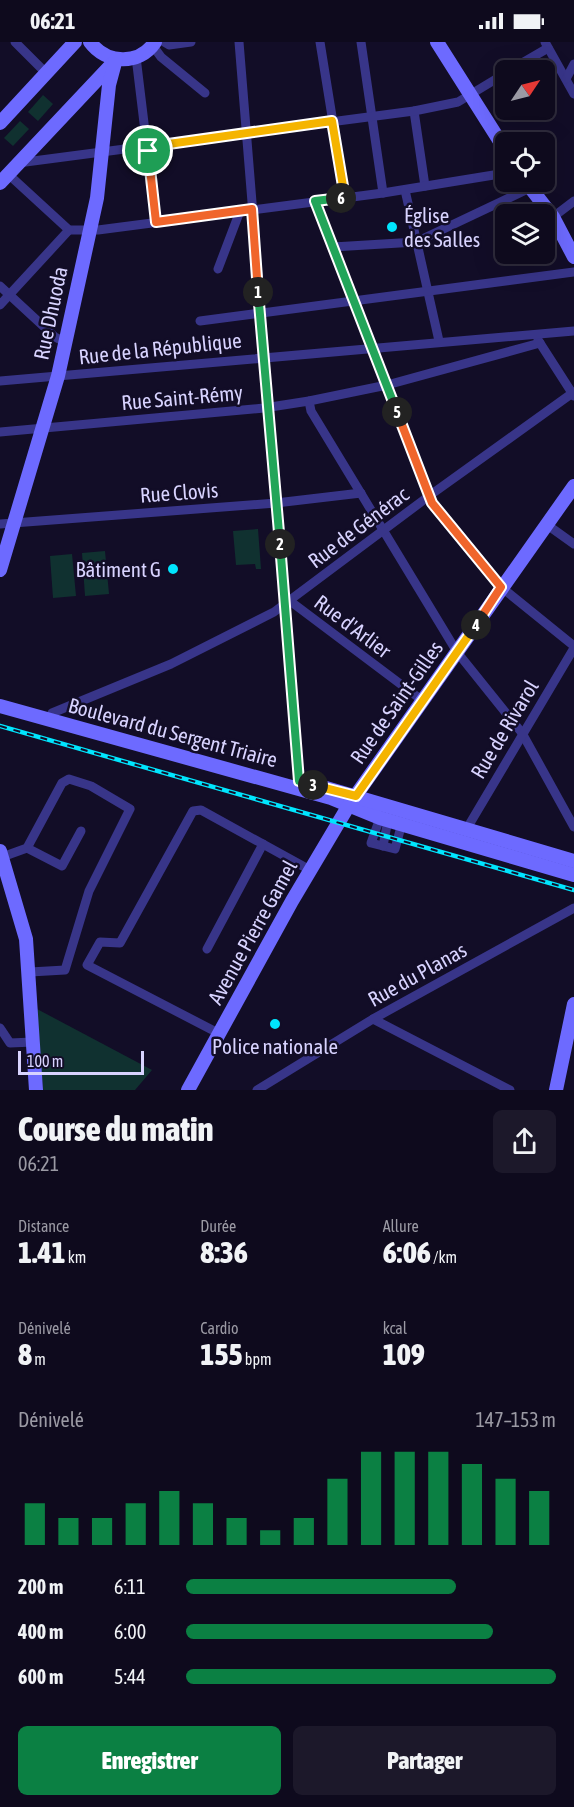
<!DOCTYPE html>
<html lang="fr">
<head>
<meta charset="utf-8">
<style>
  body { margin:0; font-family:"Asap Condensed",sans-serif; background:#1c182a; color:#f1f3f6; height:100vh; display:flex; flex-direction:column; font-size:22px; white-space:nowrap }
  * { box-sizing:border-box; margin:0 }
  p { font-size:20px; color:#9b9aa4 }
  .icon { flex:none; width:33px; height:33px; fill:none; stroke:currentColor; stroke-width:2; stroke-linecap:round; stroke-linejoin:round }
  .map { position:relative; height:1048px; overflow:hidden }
  .sheet { display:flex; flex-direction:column; background:#0e0a1d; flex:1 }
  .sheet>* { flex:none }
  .needle { width:39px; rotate:55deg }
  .tools { position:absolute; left:495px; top:18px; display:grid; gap:12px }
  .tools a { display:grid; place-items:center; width:60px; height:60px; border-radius:9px; background:#0e0a1d; box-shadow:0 6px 24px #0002,0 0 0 2px #2e2b3b; font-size:30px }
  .scale { position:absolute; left:18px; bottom:15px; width:126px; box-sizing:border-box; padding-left:6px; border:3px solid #d8d3ff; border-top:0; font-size:16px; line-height:21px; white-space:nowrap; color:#d8d3ff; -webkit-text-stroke:4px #120d27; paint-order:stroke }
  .pin { position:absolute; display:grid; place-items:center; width:51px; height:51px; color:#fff; margin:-26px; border:3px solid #fff; border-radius:50%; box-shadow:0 2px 6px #0007 }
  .km { position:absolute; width:30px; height:30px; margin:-15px; border-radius:50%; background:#222; color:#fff; font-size:16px; line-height:30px; text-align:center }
  .round { display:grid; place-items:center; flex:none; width:63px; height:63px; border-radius:9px; background:#1c182a }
  .summary { display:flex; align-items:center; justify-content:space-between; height:102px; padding:0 18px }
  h1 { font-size:33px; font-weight:800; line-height:45px }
  .figures { display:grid; grid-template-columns:repeat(3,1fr); gap:9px; height:102px; padding:6px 18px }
  .figures div { display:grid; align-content:center }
  .figures b { font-size:30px; font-weight:800 }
  .figures small { font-size:16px; font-weight:400 }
  .figures p { font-size:16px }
  .chart { height:168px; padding:12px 18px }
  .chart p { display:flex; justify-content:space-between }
  .chart svg { width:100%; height:108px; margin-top:6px; stroke:#0b8043; stroke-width:6 }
  .cta { display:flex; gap:12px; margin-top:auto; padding:12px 18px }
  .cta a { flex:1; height:69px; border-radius:9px; background:#0b8043; color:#fff; font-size:24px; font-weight:800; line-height:69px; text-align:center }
  .cta a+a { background:#1c182a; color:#f1f3f6 }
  ul { padding:0 18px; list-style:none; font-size:20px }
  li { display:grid; grid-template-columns:96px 72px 1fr; align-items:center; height:45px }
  li i { height:15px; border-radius:8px; background:#0b8043 }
  .status { display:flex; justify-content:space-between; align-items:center; height:42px; padding:0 30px; background:#0e0a1d; direction:ltr }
  .status svg { height:16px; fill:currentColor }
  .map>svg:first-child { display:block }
</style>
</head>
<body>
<div class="status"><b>06:21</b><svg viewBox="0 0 49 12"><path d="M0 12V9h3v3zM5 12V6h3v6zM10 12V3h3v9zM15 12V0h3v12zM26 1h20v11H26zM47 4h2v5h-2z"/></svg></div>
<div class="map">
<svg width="574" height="1048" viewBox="0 0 574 1048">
  <rect width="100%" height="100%" fill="#120d27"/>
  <g fill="#103130">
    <polygon points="43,53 53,62 38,79 28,70"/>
    <polygon points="20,79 29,87 13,104 4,96"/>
    <polygon points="258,487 261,527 256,527 255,522 236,523 233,489"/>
    <polygon points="105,509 109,552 85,554 82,511"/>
    <polygon points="72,512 76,554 53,556 50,514"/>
    <polygon points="37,967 152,1028 135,1048 43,1048"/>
  </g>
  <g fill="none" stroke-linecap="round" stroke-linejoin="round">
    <g stroke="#383589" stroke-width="9">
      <polyline points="15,0 46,31"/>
      <polyline points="164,0 169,3 191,0"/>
      <polyline points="239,0 299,739"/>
      <polyline points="320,0 345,155"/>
      <polyline points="361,0 383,151"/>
      <polyline points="545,0 574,52"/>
      <polyline points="153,4 161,15 205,51"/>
      <polyline points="136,15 156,180"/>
      <polyline points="510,28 548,6"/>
      <polyline points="566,37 574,22"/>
      <polyline points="414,69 425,144"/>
      <polyline points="18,121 414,69 458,60 506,31"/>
      <polyline points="8,132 69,188 98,188 383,151 506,131"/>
      <polyline points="405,148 439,299"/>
      <polyline points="315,159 432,461 501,545 574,604"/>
      <polyline points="553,175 574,159"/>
      <polyline points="333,205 416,200 530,146"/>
      <polyline points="218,227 240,169"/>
      <polyline points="0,244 55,295 65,300"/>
      <polyline points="0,263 69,188"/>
      <polyline points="200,279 574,230"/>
      <polyline points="538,298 574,354"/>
      <polyline points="0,339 574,289"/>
      <polyline points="309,359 311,369 457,610 522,691 574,785"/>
      <polyline points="0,390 264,366 309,359 387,343 540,301"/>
      <polyline points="0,482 276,461 361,451"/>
      <polyline points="546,482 574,502"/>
      <polyline points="290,559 423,659"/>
      <polyline points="52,671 171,622 274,570 429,454 574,350"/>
      <polyline points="380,776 371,801 395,807 402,781"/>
      <polyline points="466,788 574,606"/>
      <polyline points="383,804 388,778"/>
      <polyline points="27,806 62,824 81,789"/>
      <polyline points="2,815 27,806 62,741 69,737 91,744 130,767 89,849 65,928 30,930"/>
      <polyline points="207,907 263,802"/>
      <polyline points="373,977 510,1048"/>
      <polyline points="0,986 10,1001 33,1000"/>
      <polyline points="220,992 87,923 100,900 120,901 193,769 201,768 310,828"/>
      <polyline points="257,1048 373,977 574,866"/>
    </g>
    <g stroke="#6d6aff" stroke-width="14">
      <path d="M 90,0 C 106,22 139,24 155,0"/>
      <polyline points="437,0 506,109"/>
      <polyline points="0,81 75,0"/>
      <polyline points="526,140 553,175 574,215"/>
      <polyline points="0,141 113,21"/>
      <polyline points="0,528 58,334 97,156 109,43 116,17"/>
      <polyline points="0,664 331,756 380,776 574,833"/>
      <polyline points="326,746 574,819"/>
      <polyline points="0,809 26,897 36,1048"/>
      <polyline points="188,1048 292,859 349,763 574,444"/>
      <polyline points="556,1048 574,962"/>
    </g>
    <g stroke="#00e5fe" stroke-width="4.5">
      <polyline id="rail" points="0,684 574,848"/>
    </g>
    <use href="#rail" stroke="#120d27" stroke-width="2" stroke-dasharray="7" stroke-linecap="butt"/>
  </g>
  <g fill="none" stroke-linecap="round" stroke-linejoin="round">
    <g stroke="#fff" stroke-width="12">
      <polyline id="split-1" points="148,109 156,180 252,167 258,250"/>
    </g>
    <g stroke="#fff" stroke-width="12">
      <polyline id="split-2" points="258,250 280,502"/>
    </g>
    <g stroke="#fff" stroke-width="12">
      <polyline id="split-3" points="280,502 299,739 313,743"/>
    </g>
    <g stroke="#fff" stroke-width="12">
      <polyline id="split-4" points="313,743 356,754 476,583"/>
    </g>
    <g stroke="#fff" stroke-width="12">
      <polyline id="split-5" points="397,370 432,461 501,545 476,583"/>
    </g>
    <g stroke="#fff" stroke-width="12">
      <polyline id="split-6" points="341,156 315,159 397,370"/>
    </g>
    <g stroke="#fff" stroke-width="12">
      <polyline id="split-7" points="148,109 147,105 332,79 345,156 341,156"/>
    </g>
    <use href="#split-1" stroke="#f0652b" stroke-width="8"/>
    <use href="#split-2" stroke="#22a559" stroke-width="8"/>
    <use href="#split-3" stroke="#22a559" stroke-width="8"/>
    <use href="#split-4" stroke="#f5b400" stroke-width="8"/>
    <use href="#split-5" stroke="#f0652b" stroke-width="8"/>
    <use href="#split-6" stroke="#22a559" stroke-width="8"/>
    <use href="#split-7" stroke="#f5b400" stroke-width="8"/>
  </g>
  <g fill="#00e5fe" stroke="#120d27" stroke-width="2">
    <circle cx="392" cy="185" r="6"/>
    <circle cx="173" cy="527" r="6"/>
    <circle cx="275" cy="982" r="6"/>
  </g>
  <g text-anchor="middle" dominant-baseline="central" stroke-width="5" stroke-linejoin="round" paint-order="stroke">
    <g font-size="21" fill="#d8d3ff" stroke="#120d27" text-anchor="start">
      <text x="404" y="173">Église<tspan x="404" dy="24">des Salles</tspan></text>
      <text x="161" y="527" text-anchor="end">Bâtiment G</text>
      <text x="275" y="1004" text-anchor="middle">Police nationale</text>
    </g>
    <g font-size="21" fill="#d8d3ff" stroke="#120d27">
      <text transform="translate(50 271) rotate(-78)">Rue Dhuoda</text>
      <text transform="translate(160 306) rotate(-6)">Rue de la République</text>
      <text transform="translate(182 355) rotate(-5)">Rue Saint-Rémy</text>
      <text transform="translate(179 450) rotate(-4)">Rue Clovis</text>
      <text transform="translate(358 485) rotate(-37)">Rue de Générac</text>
      <text transform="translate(353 584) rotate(37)">Rue d'Arlier</text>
      <text transform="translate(396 660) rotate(-55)">Rue de Saint-Gilles</text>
      <text transform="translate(504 687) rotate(-59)">Rue de Rivarol</text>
      <text transform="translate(173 690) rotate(15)">Boulevard du Sergent Triaire</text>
      <text transform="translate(252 890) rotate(-61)">Avenue Pierre Gamel</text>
      <text transform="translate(417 932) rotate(-29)">Rue du Planas</text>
    </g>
  </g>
</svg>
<div class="tools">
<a><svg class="needle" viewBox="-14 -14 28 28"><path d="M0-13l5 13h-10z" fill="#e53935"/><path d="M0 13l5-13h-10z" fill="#9b9aa4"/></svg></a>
<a><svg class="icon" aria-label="locate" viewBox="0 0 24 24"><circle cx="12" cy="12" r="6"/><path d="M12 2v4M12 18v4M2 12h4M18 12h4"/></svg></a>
<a><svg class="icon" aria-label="layers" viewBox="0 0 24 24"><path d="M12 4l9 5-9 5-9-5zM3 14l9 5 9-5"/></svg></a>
</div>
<div class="scale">100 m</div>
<div class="pin" style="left:148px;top:109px;background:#1e9e55"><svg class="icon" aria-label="arrive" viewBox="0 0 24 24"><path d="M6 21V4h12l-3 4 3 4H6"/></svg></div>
<b class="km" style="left:258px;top:250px">1</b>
<b class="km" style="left:280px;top:502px">2</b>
<b class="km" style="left:313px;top:743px">3</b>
<b class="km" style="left:476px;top:583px">4</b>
<b class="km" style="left:397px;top:370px">5</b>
<b class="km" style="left:341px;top:156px">6</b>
</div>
<section class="sheet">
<div class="summary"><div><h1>Course du matin</h1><p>06:21</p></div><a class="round"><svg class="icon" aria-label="share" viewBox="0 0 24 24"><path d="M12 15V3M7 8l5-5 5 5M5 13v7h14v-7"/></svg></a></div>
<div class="figures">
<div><p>Distance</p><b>1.41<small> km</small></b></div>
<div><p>Durée</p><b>8:36</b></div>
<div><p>Allure</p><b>6:06<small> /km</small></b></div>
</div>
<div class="figures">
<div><p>Dénivelé</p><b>8<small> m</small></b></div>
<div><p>Cardio</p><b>155<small> bpm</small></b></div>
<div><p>kcal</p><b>109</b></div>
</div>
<div class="chart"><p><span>Dénivelé</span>147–153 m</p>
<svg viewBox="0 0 160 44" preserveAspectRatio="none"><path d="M5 44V27M15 44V33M25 44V33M35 44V27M45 44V22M55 44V27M65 44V33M75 44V38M85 44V33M95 44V17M105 44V6M115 44V6M125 44V6M135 44V11M145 44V17M155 44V22"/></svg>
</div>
<ul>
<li><b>200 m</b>6:11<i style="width:73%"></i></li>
<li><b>400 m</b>6:00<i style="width:83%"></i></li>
<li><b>600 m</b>5:44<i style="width:100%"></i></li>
</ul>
<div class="cta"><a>Enregistrer</a><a>Partager</a></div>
</section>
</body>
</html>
